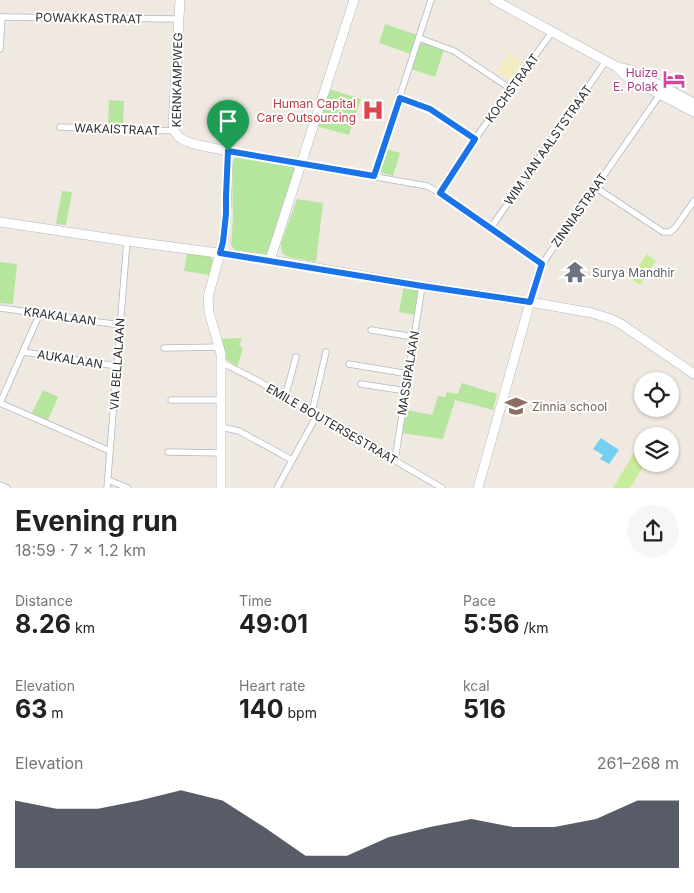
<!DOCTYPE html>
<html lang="en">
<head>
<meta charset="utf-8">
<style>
  body { margin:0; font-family:Inter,sans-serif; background:#f6f6f6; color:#222; height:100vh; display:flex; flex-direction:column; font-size:19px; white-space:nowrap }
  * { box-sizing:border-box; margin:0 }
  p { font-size:16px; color:#767676 }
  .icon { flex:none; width:28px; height:28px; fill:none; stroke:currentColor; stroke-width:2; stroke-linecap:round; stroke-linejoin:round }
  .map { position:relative; height:488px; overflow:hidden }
  .panel { display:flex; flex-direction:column; background:#fff; flex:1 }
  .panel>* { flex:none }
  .fabs { position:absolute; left:634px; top:372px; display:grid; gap:10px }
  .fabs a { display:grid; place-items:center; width:45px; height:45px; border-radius:50%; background:#fff; box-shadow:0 1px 4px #0004; font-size:25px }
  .pin { position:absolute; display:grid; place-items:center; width:42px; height:42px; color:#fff; margin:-51px -21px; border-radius:50% 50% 50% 0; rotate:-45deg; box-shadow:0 0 5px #0007 }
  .pin .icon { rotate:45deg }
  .round { display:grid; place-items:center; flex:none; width:52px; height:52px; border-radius:26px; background:#f6f6f6 }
  .overview { display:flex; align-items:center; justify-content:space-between; height:85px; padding:0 15px }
  h1 { font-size:28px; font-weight:700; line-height:38px }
  .stats { display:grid; grid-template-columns:repeat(3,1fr); gap:8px; height:85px; padding:5px 15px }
  .stats div { display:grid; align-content:center }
  .stats b { font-size:25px; font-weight:700 }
  .stats small { font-size:14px; font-weight:400 }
  .stats p { font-size:14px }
  .chart { height:140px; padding:10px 15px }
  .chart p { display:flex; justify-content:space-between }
  .chart svg { width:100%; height:90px; margin-top:5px; fill:#111827; opacity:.7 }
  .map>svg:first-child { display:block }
</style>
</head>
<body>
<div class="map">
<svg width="694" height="488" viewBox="0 0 694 488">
  <rect width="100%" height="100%" fill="#efe9e1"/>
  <g fill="#b6e59e">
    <polygon points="385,24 417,35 411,54 379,43"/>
    <polygon points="426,43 444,49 435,77 411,69 419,47 421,44"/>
    <polygon points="329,89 361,99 349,135 316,126"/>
    <polygon points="109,100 124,101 123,128 108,128"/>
    <polygon points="387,149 400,153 393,176 380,172 380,169"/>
    <polygon points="241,155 291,164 295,168 297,172 268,253 266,254 237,251 234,249 231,245 233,218 232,162 235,157"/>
    <polygon points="62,191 72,192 66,225 56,224"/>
    <polygon points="297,199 323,203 316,262 288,257 283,254 281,249 281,243"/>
    <polygon points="187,253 208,255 212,259 213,263 210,275 184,271"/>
    <polygon points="0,262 17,264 13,304 0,303"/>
    <polygon points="404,285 420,288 416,315 399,312"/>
    <polygon points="242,338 239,345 243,348 237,368 232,365 231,362 224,359 221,339"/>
    <polygon points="462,383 497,394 493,410 455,400 443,439 402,433 407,410 432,415 438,396 445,397 447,392 458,394"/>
    <polygon points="43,390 58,397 48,420 32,413"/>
  </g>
  <polygon fill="#f3ecc5" points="510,53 521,60 522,63 511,79 507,79 496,71"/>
  <g fill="#c9ec9a">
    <polygon points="647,254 656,261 640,285 630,278"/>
    <polygon points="640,443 642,445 642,464 645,464 630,488 613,488"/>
  </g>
  <polygon fill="#75cff0" points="601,438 619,450 609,464 600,459 603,455 593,449"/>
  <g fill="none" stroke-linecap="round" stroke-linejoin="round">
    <g stroke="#b4b7c1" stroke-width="7">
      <g id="street">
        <polyline points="0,17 178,19"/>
        <polyline points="419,38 454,51 511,89"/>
        <polyline points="0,49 2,17"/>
        <polyline points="400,99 430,109 475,139"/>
        <polyline points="60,127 175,131"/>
        <polyline points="228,151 427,186 440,193 542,264"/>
        <polyline points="374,176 431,0"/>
        <polyline points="595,187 663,232 670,232 675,228 694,201"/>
        <polyline points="440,193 475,139 552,32"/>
        <polyline points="490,229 606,61"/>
        <polyline points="530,302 542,264 661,93"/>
        <polyline points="0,308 120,325"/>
        <polyline points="371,330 414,337"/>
        <polyline points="164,348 220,347"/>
        <polyline points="23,352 117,366"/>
        <polyline points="221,362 260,382 442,488"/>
        <polyline points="349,364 409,374"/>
        <polyline points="361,384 406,391"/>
        <polyline points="285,397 296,357"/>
        <polyline points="171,400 221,400"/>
        <polyline points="0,403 110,451"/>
        <polyline points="0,403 40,313"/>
        <polyline points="312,412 326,352"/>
        <polyline points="221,427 239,431 292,460"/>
        <polyline points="168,452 221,453"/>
        <polyline points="395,460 422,286"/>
        <polyline points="108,480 128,488"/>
        <polyline points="0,485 7,488"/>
        <polyline points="107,488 127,241"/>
        <polyline points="277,488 317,415"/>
      </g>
    </g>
    <g stroke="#b4b7c1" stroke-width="10">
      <g id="secondary">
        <path d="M 180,0 L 173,125 C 174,129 175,133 178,136 C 185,145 216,148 228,151 L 226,214 L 223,242 L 208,297 L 209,312 L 221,354 L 221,488"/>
        <polyline points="494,0 606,61 617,67 631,70 694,103"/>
        <polyline points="617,67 627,77 694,112"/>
        <polyline points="0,222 127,241 270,260 422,286 530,302 592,313 611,319 621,324 694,374"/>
        <polyline points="270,260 354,0"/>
        <polyline points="478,488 530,302"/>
      </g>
    </g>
    <use href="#street" stroke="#fff" stroke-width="5.5"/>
    <use href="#secondary" stroke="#fff" stroke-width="9"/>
  </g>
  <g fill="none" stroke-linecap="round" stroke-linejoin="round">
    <g stroke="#fff" stroke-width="10">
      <polygon id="route" points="400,98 430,109 475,139 440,193 542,264 530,302 422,286 220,253 223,242 226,214 226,196 228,151 374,176"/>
    </g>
    <use href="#route" stroke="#1a73e8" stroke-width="6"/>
  </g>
  <defs>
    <g id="hotel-bare" transform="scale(1.725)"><path d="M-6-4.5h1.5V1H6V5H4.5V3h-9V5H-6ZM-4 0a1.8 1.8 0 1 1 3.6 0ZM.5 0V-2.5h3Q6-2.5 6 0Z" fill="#d1479c" stroke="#fff" stroke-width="2.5" paint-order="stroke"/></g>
    <g id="hospital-bare" transform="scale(1.725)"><path d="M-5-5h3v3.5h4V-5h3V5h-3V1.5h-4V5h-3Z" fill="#e0444e" stroke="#fff" stroke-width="2.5" paint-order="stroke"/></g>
    <g id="temple-bare" transform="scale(1.725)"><path d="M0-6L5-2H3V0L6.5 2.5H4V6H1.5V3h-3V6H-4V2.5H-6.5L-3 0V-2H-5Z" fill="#6b7280" stroke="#fff" stroke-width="2.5" paint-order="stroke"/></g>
    <g id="school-bare" transform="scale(1.725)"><path d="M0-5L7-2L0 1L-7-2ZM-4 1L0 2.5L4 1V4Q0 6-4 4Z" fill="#8d6e63" stroke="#fff" stroke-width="2.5" paint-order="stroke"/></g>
  </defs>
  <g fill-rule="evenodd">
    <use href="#hotel-bare" x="674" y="79"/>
    <use href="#hospital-bare" x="373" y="110"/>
    <use href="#temple-bare" x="575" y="272"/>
    <use href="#school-bare" x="516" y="406"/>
  </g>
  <g text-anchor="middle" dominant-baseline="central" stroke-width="4" stroke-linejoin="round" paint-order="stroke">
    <g font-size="12" fill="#2e2e2e" stroke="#fff">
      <text transform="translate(89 18) rotate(1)">POWAKKASTRAAT</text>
      <text transform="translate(177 80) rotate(-89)">KERNKAMPWEG</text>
      <text transform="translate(512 88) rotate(-54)">KOCHSTRAAT</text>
      <text transform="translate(117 129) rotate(2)">WAKAISTRAAT</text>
      <text transform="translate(548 145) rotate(-55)">WIM VAN AALSTSTRAAT</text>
      <text transform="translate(579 210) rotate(-55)">ZINNIASTRAAT</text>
      <text transform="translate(60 316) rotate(8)">KRAKALAAN</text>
      <text transform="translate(70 359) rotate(9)">AUKALAAN</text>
      <text transform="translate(117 364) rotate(-86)">VIA BELLALAAN</text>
      <text transform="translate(408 373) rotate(-81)">MASSIPALAAN</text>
      <text transform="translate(332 424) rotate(30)">EMILE BOUTERSESTRAAT</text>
    </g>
    <g font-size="12" fill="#b23c85" stroke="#fff" text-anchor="end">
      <text x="658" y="72">Huize<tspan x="658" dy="14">E. Polak</tspan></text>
    </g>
    <g font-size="12" fill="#be3a42" stroke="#fff" text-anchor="end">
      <text x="356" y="103">Human Capital<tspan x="356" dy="14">Care Outsourcing</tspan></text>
    </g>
    <g font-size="12" fill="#5b616d" stroke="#fff" text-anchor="start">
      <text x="592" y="272">Surya Mandhir</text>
    </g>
    <g font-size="12" fill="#785e54" stroke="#fff" text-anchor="start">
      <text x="532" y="406">Zinnia school</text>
    </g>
  </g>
</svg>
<div class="fabs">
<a><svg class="icon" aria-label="locate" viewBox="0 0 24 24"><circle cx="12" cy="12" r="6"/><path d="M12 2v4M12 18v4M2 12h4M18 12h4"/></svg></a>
<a><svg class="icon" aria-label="layers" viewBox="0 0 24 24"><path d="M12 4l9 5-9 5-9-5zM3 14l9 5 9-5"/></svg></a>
</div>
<div class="pin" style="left:228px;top:151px;background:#1e9e55"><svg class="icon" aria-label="arrive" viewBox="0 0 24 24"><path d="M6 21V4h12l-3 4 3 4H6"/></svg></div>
</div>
<section class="panel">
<div class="overview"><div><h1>Evening run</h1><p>18:59 · 7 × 1.2 km</p></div><a class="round"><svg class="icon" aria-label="share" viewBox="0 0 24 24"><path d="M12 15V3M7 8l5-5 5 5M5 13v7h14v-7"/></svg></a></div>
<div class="stats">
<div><p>Distance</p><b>8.26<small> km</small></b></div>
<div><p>Time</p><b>49:01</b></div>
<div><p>Pace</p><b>5:56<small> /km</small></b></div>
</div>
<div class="stats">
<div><p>Elevation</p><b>63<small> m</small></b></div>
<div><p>Heart rate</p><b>140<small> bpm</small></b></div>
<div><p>kcal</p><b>516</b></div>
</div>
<div class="chart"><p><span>Elevation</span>261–268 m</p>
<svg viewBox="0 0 160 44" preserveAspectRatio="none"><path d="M0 44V11L10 15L20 15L30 11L40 6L50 11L60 24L70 38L80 38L90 29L100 24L110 20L120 24L130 24L140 20L150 11L160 11V44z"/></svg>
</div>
</section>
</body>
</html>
